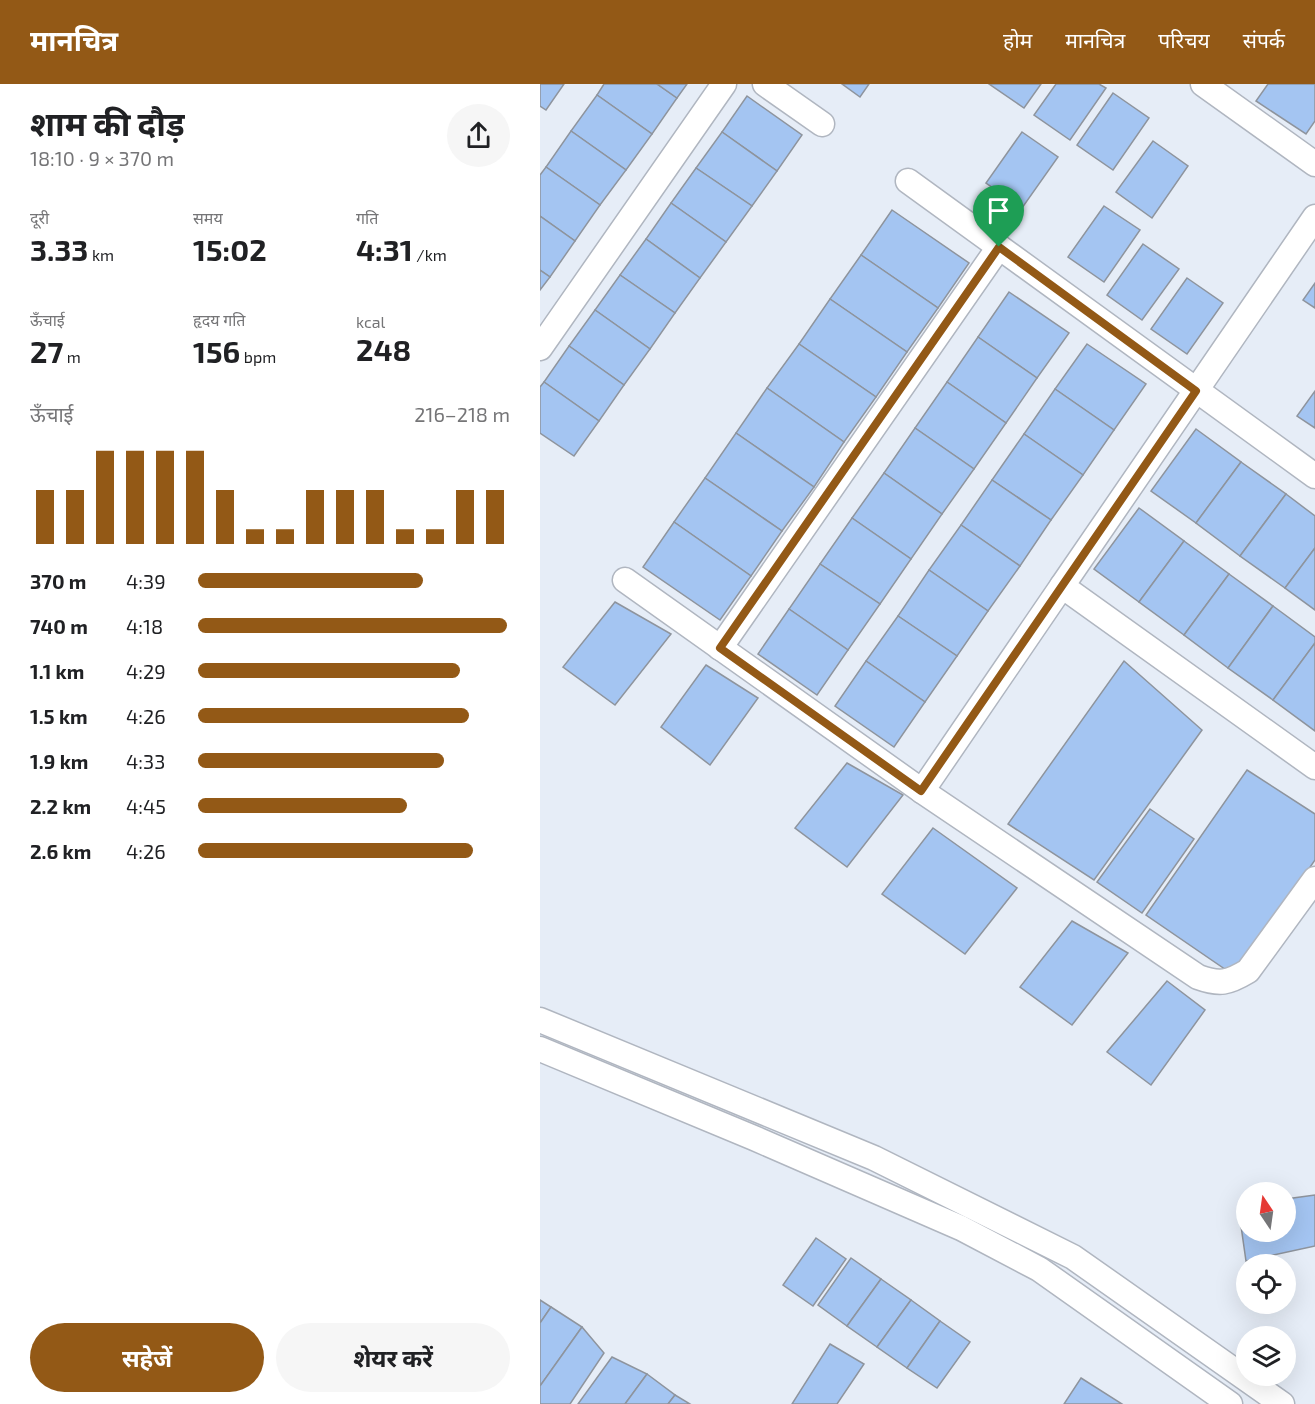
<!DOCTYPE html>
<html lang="hi">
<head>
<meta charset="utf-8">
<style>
  body { margin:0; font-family:"Exo 2","Noto Sans Devanagari",sans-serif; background:#f6f6f6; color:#202124; height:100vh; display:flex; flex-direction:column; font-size:22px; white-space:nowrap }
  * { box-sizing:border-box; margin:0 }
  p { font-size:20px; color:#757577 }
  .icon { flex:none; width:33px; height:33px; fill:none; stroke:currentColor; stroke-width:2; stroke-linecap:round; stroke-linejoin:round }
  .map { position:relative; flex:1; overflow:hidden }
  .panel { display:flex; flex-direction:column; background:#fff; width:540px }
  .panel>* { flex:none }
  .needle { width:39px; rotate:347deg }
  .fabs { position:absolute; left:696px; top:1098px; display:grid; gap:12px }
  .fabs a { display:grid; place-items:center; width:60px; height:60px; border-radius:50%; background:#fff; box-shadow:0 6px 24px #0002; font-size:30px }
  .pin { position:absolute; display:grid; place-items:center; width:51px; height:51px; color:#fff; margin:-62px -26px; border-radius:50% 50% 50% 0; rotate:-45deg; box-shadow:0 0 6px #0007 }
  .pin .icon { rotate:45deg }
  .round { display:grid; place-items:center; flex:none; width:63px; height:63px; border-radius:32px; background:#f6f6f6 }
  .summary { display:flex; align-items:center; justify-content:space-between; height:102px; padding:0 30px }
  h1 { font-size:33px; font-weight:700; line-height:45px }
  .stats { display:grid; grid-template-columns:repeat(3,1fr); gap:9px; height:102px; padding:6px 30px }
  .stats div { display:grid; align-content:center }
  .stats b { font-size:30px; font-weight:700 }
  .stats small { font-size:16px; font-weight:400 }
  .stats p { font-size:16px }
  .chart { height:168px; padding:12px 30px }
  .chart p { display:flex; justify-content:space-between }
  .chart svg { width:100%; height:108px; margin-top:6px; stroke:#935916; stroke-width:6 }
  .primary-button { display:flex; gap:12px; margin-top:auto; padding:12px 30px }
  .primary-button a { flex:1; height:69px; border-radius:36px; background:#935916; color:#fff; font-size:24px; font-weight:700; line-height:69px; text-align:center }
  .primary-button a+a { background:#f6f6f6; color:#202124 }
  ul { padding:0 30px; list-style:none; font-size:20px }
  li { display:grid; grid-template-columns:96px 72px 1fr; align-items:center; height:45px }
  li i { height:15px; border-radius:8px; background:#935916 }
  header { display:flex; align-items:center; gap:36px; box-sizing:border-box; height:84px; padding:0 30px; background:#935916; color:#fff }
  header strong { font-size:28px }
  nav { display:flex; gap:33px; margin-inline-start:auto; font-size:21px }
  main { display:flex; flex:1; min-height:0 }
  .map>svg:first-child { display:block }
</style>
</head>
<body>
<header>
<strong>मानचित्र</strong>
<nav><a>होम</a><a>मानचित्र</a><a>परिचय</a><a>संपर्क</a></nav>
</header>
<main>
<section class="panel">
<div class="summary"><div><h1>शाम की दौड़</h1><p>18:10 · 9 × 370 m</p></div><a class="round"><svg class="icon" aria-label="share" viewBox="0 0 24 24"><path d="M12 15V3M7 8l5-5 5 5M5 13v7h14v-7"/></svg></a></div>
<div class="stats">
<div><p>दूरी</p><b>3.33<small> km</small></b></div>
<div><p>समय</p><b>15:02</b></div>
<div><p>गति</p><b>4:31<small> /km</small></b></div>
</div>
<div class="stats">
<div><p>ऊँचाई</p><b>27<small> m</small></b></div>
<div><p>हृदय गति</p><b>156<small> bpm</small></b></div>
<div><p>kcal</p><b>248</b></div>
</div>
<div class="chart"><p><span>ऊँचाई</span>216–218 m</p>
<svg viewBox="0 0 160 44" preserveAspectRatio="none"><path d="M5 44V22M15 44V22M25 44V6M35 44V6M45 44V6M55 44V6M65 44V22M75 44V38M85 44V38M95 44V22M105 44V22M115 44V22M125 44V38M135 44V38M145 44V22M155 44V22"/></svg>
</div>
<ul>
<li><b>370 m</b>4:39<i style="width:72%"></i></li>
<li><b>740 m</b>4:18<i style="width:99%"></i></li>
<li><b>1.1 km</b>4:29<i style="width:84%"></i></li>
<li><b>1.5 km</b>4:26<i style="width:87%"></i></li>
<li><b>1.9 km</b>4:33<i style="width:79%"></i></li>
<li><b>2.2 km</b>4:45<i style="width:67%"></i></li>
<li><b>2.6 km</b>4:26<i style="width:88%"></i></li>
</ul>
<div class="primary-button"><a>सहेजें</a><a>शेयर करें</a></div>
</section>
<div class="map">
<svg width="775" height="1320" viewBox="0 0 775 1320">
  <rect width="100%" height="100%" fill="#e6edf7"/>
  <g fill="#a4c5f2" stroke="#8e949d" stroke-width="1.5">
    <polygon points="0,0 24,0 6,26 0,22"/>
    <polygon points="64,0 117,0 137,14 112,50 57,11"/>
    <polygon points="117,0 147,0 137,14"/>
    <polygon points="302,0 329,0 320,13"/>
    <polygon points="449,0 501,0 484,24"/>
    <polygon points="516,0 559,0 566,4 530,56 494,31"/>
    <polygon points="728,0 775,0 775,37 766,50 716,17"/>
    <polygon points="573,9 609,34 573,86 537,61"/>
    <polygon points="57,11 112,50 86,86 31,47"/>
    <polygon points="207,12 262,51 237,87 182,48"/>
    <polygon points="31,47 86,86 60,121 6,83"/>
    <polygon points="182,48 237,87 212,122 156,84"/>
    <polygon points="482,48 518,73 482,124 446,99"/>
    <polygon points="613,57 648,82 612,134 576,108"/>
    <polygon points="6,83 60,121 35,157 0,132 0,91"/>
    <polygon points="156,84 212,122 186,158 131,119"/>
    <polygon points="131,119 186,158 160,194 106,155"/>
    <polygon points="564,122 600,146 564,198 528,173"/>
    <polygon points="352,126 429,179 398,224 321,171"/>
    <polygon points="0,132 35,157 10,193 0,186"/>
    <polygon points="106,155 160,194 135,229 80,191"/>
    <polygon points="603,160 639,185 602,236 567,211"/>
    <polygon points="321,171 398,224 367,268 290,215"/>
    <polygon points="0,186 10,193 0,206"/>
    <polygon points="80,191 135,229 110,265 55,226"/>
    <polygon points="647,194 683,219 647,270 611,245"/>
    <polygon points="775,199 775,224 763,216"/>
    <polygon points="469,208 529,249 497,294 438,253"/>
    <polygon points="290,215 367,268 336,313 259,260"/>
    <polygon points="55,226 110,265 84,301 29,262"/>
    <polygon points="438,253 497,294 466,339 407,298"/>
    <polygon points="259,260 336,313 304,358 227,304"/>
    <polygon points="547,260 606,300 574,346 515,305"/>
    <polygon points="29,262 84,301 59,337 4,298"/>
    <polygon points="4,298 59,337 34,372 0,349 0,303"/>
    <polygon points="407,298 466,339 434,385 375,344"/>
    <polygon points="227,304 304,358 274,403 196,349"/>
    <polygon points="515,305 574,346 543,391 484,350"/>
    <polygon points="775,307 775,344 757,332"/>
    <polygon points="375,344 434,385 402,430 344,389"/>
    <polygon points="656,345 701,378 656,439 611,407"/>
    <polygon points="196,349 274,403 242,447 165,394"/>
    <polygon points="484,350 543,391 511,436 452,396"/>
    <polygon points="701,378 746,410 700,472 656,439"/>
    <polygon points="344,389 402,430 371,475 312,434"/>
    <polygon points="165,394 242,447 211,492 134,438"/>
    <polygon points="452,396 511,436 480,482 421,441"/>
    <polygon points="746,410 775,432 775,464 745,504 700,472"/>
    <polygon points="599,424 644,457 599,518 554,485"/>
    <polygon points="312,434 371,475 340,520 280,480"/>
    <polygon points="134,438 211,492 180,536 103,483"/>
    <polygon points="421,441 480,482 448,527 389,486"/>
    <polygon points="644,457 689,490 644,551 599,518"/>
    <polygon points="775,464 775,526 745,504"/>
    <polygon points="280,480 340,520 308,566 249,525"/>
    <polygon points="389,486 448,527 417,572 358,532"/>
    <polygon points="689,490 733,522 688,584 644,551"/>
    <polygon points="75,518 131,550 75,621 23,583"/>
    <polygon points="733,522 775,553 775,559 733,616 688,584"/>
    <polygon points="249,525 308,566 277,611 218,570"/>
    <polygon points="358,532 417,572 385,618 326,577"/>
    <polygon points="775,559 775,647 733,616"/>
    <polygon points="326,577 385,618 354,663 295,622"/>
    <polygon points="584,577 662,646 554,796 468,740"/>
    <polygon points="166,581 218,614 170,681 121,643"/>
    <polygon points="307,679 363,711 307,783 255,744"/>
    <polygon points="707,686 775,730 775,776 695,892 606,831"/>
    <polygon points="610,725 654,755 602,829 557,798"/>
    <polygon points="393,744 477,804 425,870 342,810"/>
    <polygon points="532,837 588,869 532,941 480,903"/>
    <polygon points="627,897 665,926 611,1001 567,968"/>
    <polygon points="775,1111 775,1162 706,1177 698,1121 706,1120 706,1148 746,1148 746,1115"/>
    <polygon points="276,1154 306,1175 273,1222 243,1201"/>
    <polygon points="311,1174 341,1195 307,1242 278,1221"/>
    <polygon points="341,1195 371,1216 337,1263 307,1242"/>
    <polygon points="0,1216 11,1223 0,1239"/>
    <polygon points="371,1216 400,1237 367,1284 337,1263"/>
    <polygon points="11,1223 42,1243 0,1302 0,1239"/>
    <polygon points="400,1237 430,1258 397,1304 367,1284"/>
    <polygon points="42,1243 64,1269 30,1320 0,1320 0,1302"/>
    <polygon points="290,1260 324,1280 297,1320 252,1320"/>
    <polygon points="72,1273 107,1290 85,1320 38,1320"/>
    <polygon points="107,1290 135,1311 128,1320 85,1320"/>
    <polygon points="541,1294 582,1320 524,1320"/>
    <polygon points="135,1311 150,1320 128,1320"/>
  </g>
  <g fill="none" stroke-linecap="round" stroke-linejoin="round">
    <g stroke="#b0b6c0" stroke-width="27">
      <g id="minor">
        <polyline points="225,0 282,40"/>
        <polyline points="663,0 775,80"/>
        <polyline points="368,97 775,392"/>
        <polyline points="775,133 522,502 775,683"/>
        <polyline points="0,264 184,0"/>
        <path d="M 85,496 L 382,707 L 658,893 C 680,901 688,899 708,887 L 775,795"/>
        <polyline points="180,564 459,163"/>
        <polyline points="382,707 522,502"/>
        <polyline points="0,936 334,1074 533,1173 742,1320"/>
        <polyline points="0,965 214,1054 421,1144 499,1185 690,1320"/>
      </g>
    </g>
    <use href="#minor" stroke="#fff" stroke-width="24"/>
  </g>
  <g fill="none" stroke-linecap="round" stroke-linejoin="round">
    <g stroke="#fff" stroke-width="12">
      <polygon id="route" points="459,163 656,307 381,707 180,564"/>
    </g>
    <use href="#route" stroke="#935916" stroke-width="8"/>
  </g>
</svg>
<div class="fabs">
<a><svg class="needle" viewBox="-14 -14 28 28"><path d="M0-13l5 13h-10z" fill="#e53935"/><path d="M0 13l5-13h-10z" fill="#757577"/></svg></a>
<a><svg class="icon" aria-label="locate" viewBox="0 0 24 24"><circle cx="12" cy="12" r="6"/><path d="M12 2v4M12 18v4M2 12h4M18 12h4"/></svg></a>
<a><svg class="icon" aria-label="layers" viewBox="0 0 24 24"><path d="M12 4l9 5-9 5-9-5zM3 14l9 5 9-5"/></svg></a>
</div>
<div class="pin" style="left:459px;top:163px;background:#1e9e55"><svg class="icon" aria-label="arrive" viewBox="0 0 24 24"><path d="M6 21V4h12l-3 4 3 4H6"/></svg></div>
</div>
</main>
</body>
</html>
